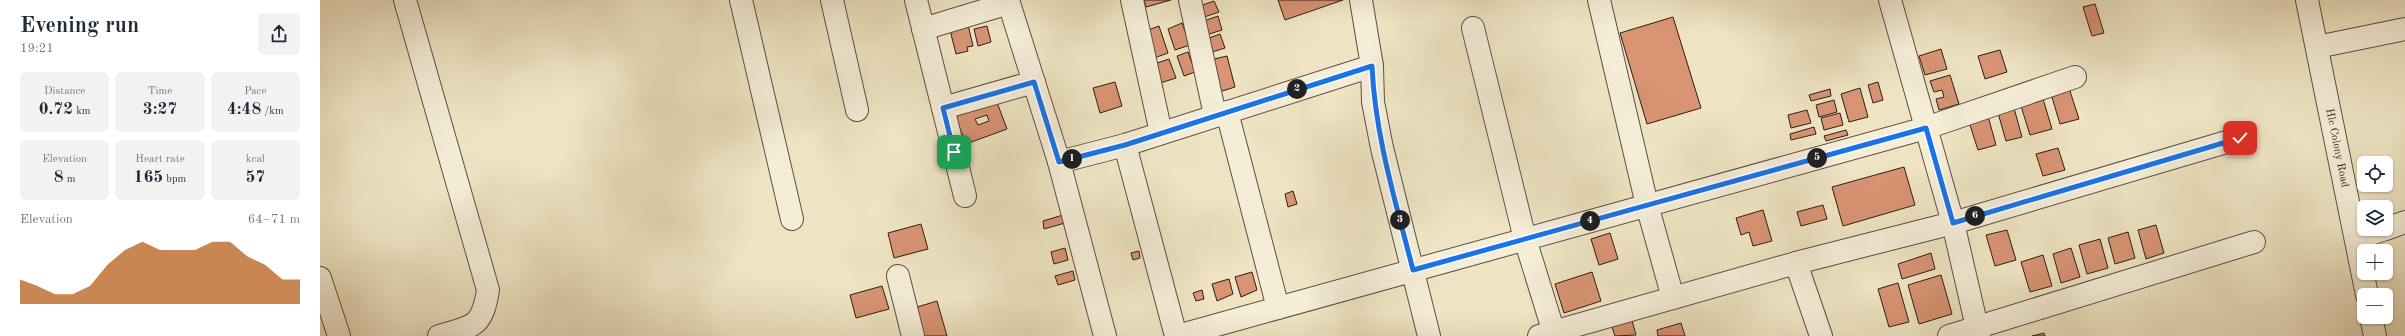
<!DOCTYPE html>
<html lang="en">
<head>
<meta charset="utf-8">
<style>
  body { margin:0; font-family:"Old Standard TT",serif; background:#f2f2f3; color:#1f2937; height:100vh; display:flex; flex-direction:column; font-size:15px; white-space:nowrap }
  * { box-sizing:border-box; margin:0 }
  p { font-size:13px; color:#747a83 }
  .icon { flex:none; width:22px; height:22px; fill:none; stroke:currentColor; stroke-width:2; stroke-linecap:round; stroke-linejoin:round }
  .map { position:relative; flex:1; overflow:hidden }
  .details { display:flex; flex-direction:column; background:#fff; width:320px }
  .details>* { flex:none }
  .fabs { position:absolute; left:2037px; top:156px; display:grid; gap:8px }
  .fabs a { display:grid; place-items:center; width:36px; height:36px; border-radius:6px; background:#fff; box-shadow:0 1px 3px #0004; font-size:20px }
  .pin { position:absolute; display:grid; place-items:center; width:34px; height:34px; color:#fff; margin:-17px; border-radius:8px; box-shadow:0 2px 6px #0006 }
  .km { position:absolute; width:20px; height:20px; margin:-10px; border-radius:50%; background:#222; color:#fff; font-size:11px; line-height:20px; text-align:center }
  .round { display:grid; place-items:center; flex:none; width:42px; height:42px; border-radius:6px; background:#f2f2f3 }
  .head { display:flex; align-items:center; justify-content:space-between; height:68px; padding:0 20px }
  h1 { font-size:22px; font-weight:600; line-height:30px }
  .stats { display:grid; grid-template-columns:repeat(3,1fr); gap:6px; height:68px; padding:4px 20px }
  .stats div { display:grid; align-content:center; border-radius:6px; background:#f2f2f3; text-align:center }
  .stats b { font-size:17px; font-weight:600 }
  .stats small { font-size:11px; font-weight:400 }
  .stats p { font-size:11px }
  .chart { height:112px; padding:8px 20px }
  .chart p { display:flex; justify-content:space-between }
  .chart svg { width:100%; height:72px; margin-top:4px; fill:#b45309; opacity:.7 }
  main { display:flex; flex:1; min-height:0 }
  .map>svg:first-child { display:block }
</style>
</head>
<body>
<main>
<section class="details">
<div class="head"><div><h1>Evening run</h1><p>19:21</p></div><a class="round"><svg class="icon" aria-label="share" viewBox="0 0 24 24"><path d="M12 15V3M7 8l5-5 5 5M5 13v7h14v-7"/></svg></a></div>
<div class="stats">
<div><p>Distance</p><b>0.72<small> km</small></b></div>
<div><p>Time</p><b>3:27</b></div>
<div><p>Pace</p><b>4:48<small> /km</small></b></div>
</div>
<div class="stats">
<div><p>Elevation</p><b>8<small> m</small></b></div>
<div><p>Heart rate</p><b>165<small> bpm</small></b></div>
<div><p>kcal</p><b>57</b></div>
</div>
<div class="chart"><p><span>Elevation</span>64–71 m</p>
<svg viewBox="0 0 160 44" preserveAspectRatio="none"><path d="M0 44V29L10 33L20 38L30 38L40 33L50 20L60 11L70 6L80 11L90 11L100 11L110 6L120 6L130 15L140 20L150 29L160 29V44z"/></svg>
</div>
</section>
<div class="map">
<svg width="2085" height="336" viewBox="0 0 2085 336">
  <rect width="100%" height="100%" fill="#eee4c3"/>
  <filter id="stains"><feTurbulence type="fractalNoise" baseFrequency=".005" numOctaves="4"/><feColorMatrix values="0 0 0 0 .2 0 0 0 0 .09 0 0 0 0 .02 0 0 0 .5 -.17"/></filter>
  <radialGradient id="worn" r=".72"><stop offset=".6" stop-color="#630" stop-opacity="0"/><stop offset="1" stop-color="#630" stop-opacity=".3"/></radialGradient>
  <g fill="#d89473" stroke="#2f1c14" fill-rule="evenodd">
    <polygon points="824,0 851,0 826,7"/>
    <polygon points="958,0 1023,0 965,20"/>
    <polygon points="894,1 899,12 884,17 880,6"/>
    <polygon points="1775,4 1784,33 1772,36 1763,7"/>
    <polygon points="898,16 902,30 886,35 881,22"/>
    <polygon points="1353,17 1381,108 1327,124 1300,33"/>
    <polygon points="862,23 870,45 855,50 848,29"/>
    <polygon points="648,25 653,46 647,47 648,51 636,54 630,30"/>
    <polygon points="667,26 671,42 658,46 654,29"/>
    <polygon points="839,26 848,53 834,58 825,31"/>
    <polygon points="900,34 905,48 889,53 884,40"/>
    <polygon points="1621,49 1627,69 1605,75 1599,56"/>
    <polygon points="1680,50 1687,72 1665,79 1658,56"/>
    <polygon points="868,52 875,72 864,76 857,56"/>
    <polygon points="907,56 915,87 899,92 890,60"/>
    <polygon points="849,59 856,78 837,84 831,65"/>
    <polygon points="1630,75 1639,104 1619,110 1616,99 1624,97 1622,90 1614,92 1610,81"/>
    <polygon points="795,82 802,106 780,113 773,88"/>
    <polygon points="1558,82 1563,100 1553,103 1548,85"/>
    <polygon points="1540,88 1548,117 1529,122 1521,94"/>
    <polygon points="1749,88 1759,119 1740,124 1731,94"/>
    <polygon points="1510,89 1511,96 1491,101 1489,95"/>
    <path d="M 675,97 L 687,129 L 646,144 L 634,113 ZM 667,115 L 669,121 L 658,125 L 655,119 Z"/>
    <polygon points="1723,99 1732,129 1710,135 1701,106"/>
    <polygon points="1514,100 1517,112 1499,117 1496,105"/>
    <polygon points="1694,108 1702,137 1686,141 1678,113"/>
    <polygon points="1487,110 1491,123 1471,128 1468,115"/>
    <polygon points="1520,113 1523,125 1504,130 1501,118"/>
    <polygon points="1668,116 1676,145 1658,150 1649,122"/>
    <polygon points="1494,127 1496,134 1471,140 1470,134"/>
    <polygon points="1526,130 1528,135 1506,141 1504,136"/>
    <polygon points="1738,148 1745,170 1723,176 1716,154"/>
    <polygon points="1584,167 1595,205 1523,226 1512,187"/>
    <polygon points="973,191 977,204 968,207 965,194"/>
    <polygon points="1503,205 1507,219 1481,226 1477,212"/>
    <polygon points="1443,210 1452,241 1433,246 1429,232 1421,235 1416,218"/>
    <polygon points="743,215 745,223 724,229 723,221"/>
    <polygon points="601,224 608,249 574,258 568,233"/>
    <polygon points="1836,225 1844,253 1826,259 1818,230"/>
    <polygon points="1687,230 1696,260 1675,266 1666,235"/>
    <polygon points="1808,232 1815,258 1795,264 1788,238"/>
    <polygon points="1290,233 1298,259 1279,265 1271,239"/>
    <polygon points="1780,239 1788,268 1767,274 1759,245"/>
    <polygon points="745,248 748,260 734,264 731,252"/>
    <polygon points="1751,248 1760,277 1741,283 1733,254"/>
    <polygon points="819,251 820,258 813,260 811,253"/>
    <polygon points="1611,253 1615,269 1582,279 1578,264"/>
    <polygon points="1723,255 1732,286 1710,292 1701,262"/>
    <polygon points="753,271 755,280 738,285 735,276"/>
    <polygon points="932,272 937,290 921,297 915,277"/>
    <polygon points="1272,272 1281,301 1244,313 1235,284"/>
    <polygon points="1621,275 1632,314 1599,324 1588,285"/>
    <polygon points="909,279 913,294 897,301 892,284"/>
    <polygon points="1578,283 1589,322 1569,327 1558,289"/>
    <polygon points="562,286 569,309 536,318 530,295"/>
    <polygon points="882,290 884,299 876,301 873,293"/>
    <polygon points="617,301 627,336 602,336 594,308"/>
    <polygon points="1311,317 1316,335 1295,336 1291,324"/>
    <polygon points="1361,323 1365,336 1338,336 1337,330"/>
    <polygon points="1724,333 1725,336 1712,336"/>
  </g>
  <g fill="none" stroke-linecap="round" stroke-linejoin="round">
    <g stroke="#5f4e40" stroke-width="24">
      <g id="minor">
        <path d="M 85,0 L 168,290 C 162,328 153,326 119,336"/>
        <polyline points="421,0 472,219"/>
        <polyline points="512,0 537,110"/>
        <polyline points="596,0 645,196"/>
        <polyline points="688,0 739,162 785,336"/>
        <polyline points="812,0 841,133"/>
        <polyline points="870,0 895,115"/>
        <polyline points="1041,0 1052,66 1053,102 1062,148 1109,336"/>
        <polyline points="1279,0 1327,205 1353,298"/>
        <polyline points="1570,0 1633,223 1659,336"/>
        <path id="s1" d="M 1987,0 L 2047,295"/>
        <polyline points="1153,28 1205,239 1235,336"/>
        <polyline points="603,29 689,3"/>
        <polyline points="1997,47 2085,29"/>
        <polyline points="623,108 714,82"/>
        <polyline points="907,112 958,308"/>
        <polyline points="805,145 856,336"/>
        <polyline points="739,162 805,145 1052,66"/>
        <polyline points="2066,229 2085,222"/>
        <polyline points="2036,239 2065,229"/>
        <polyline points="1476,263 1501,336"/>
        <polyline points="578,276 593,336"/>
        <polyline points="0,278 19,336"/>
        <polyline points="2051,317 2055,336"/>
        <polyline points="857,336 1606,128 1755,77"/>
        <polyline points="1219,336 1476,263 1633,223 1920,138"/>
        <polyline points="1629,336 1934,242"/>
      </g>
    </g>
    <use href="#minor" stroke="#f4edd8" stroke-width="22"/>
  </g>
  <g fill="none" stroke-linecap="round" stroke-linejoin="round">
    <g stroke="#fff" stroke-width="8">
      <path id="route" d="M 634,152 L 623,108 L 714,82 L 739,162 L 805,145 L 1052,66 C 1055,136 1076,203 1093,270 L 1606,128 L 1633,223 L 1920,138"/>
    </g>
    <use href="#route" stroke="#1a73e8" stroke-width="5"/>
  </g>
  <g text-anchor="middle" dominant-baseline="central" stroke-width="3" stroke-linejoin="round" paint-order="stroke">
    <g font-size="11" fill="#2f1c14" stroke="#f4edd8">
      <text stroke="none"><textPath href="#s1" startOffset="151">Hlc Colony Road</textPath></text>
    </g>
  </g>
  <rect width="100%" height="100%" filter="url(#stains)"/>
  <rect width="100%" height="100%" fill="url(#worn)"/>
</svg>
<div class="fabs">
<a><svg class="icon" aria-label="locate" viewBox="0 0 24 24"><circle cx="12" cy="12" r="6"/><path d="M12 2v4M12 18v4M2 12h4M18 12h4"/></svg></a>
<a><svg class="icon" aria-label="layers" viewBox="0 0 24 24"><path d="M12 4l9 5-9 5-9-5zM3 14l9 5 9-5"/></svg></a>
<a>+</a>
<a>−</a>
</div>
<div class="pin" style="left:634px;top:152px;background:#1e9e55"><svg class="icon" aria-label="arrive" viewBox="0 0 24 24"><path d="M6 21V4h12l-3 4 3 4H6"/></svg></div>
<div class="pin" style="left:1920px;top:138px;background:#d93025"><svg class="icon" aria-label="check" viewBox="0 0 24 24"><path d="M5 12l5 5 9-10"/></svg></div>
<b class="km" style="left:752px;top:159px">1</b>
<b class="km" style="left:977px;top:89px">2</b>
<b class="km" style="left:1080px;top:220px">3</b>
<b class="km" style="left:1270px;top:221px">4</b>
<b class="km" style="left:1497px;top:158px">5</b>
<b class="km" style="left:1655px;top:216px">6</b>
</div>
</main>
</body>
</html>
